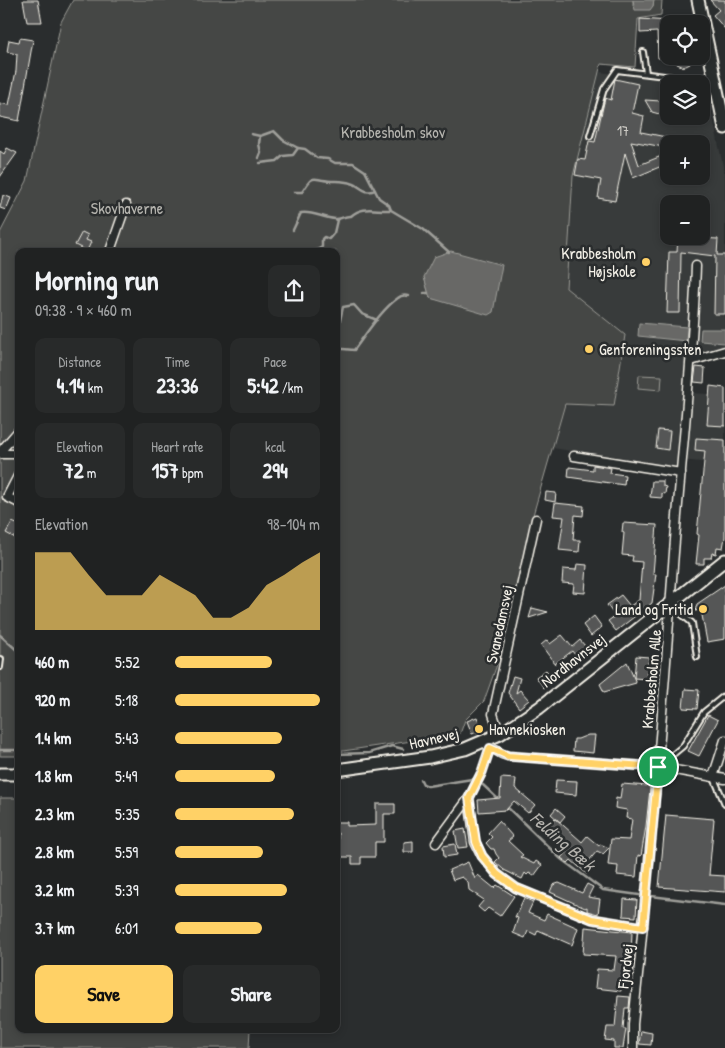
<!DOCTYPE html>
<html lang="en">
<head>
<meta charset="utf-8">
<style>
  body { margin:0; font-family:"Patrick Hand",sans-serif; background:#282a2a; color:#f1f3f6; height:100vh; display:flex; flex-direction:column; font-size:19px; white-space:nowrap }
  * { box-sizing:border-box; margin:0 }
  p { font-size:16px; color:#a2a4a5 }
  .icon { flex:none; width:28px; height:28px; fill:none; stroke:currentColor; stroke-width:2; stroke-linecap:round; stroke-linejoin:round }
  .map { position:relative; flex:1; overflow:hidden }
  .panel { position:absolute; left:15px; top:248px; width:325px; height:785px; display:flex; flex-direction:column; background:#202222; border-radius:10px; box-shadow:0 2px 8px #0003,0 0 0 1px #3d3f40 }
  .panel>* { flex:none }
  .fabs { position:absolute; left:660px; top:15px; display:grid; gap:10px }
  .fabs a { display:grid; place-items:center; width:50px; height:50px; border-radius:10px; background:#202222; box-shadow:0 2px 8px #0003,0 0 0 1px #3d3f40; font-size:25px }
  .pin { position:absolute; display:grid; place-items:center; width:42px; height:42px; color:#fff; margin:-21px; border:2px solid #fff; border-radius:50%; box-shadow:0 1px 5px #0007 }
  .round { display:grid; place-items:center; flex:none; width:52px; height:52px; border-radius:10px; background:#282a2a }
  .overview { display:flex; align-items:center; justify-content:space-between; height:85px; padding:0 20px }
  h1 { font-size:28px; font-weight:700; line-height:38px }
  .figures { display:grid; grid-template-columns:repeat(3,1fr); gap:8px; height:85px; padding:5px 20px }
  .figures div { display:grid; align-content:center; border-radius:10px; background:#282a2a; text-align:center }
  .figures b { font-size:21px; font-weight:700 }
  .figures small { font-size:14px; font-weight:400 }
  .figures p { font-size:14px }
  .chart { height:140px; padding:10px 20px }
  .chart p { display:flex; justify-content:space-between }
  .chart svg { width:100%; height:90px; margin-top:5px; fill:#ffd166; opacity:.7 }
  .primary-button { display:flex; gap:10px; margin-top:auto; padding:10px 20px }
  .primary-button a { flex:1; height:58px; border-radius:10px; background:#ffd166; color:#111; font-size:20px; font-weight:700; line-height:58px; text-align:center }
  .primary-button a+a { background:#282a2a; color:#f1f3f6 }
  ul { padding:0 20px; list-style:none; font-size:16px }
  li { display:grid; grid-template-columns:80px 60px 1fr; align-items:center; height:38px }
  li i { height:12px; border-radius:6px; background:#ffd166 }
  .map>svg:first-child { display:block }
</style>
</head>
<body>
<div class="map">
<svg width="725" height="1048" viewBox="0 0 725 1048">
  <rect width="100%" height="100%" fill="#2a2d2e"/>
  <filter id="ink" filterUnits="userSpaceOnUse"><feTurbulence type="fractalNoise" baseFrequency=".02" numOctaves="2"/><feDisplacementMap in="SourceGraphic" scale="10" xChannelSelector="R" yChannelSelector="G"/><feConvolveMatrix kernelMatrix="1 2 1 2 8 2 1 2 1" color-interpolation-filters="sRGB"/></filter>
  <g filter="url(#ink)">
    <path fill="#373a3a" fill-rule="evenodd" d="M 599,72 L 702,83 L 707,88 L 725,176 L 725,357 L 694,366 L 691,393 L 725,395 L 725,464 L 678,460 L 677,468 L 552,448 L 565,403 L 566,288 L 573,176 ZM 669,84 L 701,84 L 701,116 L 669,116 ZM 669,144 L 701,144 L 701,176 L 669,176 ZM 669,204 L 701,204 L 701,236 L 669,236 Z"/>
    <g fill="#444645" stroke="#9c9c96" fill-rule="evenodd">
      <path d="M 73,0 L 633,0 L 633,6 L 653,6 L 654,0 L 662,0 L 661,15 L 638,19 L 635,67 L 601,64 L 573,176 L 566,288 L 625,335 L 614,406 L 565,404 L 533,515 L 504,645 L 484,701 L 465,720 L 460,734 L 336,752 L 336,251 L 19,251 L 19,756 L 0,756 L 0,233 L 27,181 L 61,22 ZM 424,277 L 493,312 L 430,298 Z"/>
      <polygon points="639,375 662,376 661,390 638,388"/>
      <polygon points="0,798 19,798 19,1029 250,1029 249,1048 0,1048"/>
    </g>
    <g fill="#676866" stroke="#9f9f9a">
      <polygon points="633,0 654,0 653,6 650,10 635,10"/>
      <polygon points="451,251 502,265 493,312 488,315 430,298 424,277 434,257"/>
      <polygon points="639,323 687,327 686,341 638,336"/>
      <polygon points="701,329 725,329 725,343 700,341"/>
    </g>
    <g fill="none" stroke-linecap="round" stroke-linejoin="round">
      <g stroke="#9f9f9a" stroke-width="2.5">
        <polyline points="251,134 260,136 274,131 283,140 298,148 305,149 317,158 328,159 335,163 353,163 365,171 379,198 389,205 391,210 423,229 449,252"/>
        <polyline points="259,158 261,153 259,144 260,136"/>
        <polyline points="260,163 277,161 283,156 293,155 298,148"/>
        <path d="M 294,192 L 302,192 C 305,188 308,182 311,180 C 315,177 319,180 323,180 C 334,182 343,180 354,184 C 361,187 366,195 375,190"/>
        <path d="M 293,230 L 301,213 C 312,211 323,218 335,219 C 340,220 345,215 351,216 C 363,205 375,211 391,210"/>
        <polyline points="315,251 322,247 322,239 324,237 329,239 334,233 337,220"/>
        <polyline points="424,293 428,293"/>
        <polyline points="336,339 343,307 354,305 362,314 377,320"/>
        <path d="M 343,349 L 354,350 C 366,334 382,309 398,298 C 401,295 405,295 409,296"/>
        <polyline points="0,635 19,652"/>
        <polyline points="0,750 19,750"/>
        <polyline points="336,754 369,753 392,746 403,749"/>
        <polyline points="421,780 423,784 428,786 472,779"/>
        <polyline points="483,785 500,801"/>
        <polyline points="506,806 561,859 603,890 639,895"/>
        <polyline points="651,896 725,905"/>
      </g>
    </g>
    <g fill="#555756" stroke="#f4f1e8">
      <polygon points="23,0 38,0 42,22 27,22"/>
      <polygon points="710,0 725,0 725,29 713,15 719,10"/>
      <polygon points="640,19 669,21 669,58 658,58 657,32 640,33"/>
      <polygon points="20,38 33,40 19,121 0,117 0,103 9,105 16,71 17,54 7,52 9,40 19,42"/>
      <polygon points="682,56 690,59 690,64 684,67 677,64 677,59"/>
      <polygon points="615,79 638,84 632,113 644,116 641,132 671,138 669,148 631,141 639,165 669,153 669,163 633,178 625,153 615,201 598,198 601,180 575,175 578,159 585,160 589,141 595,142 605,98 611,100"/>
      <polygon points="669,94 669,122 664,122 663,115 652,112 645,100 661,101 661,98"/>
      <polygon points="7,148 17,153 0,177 0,151 4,154"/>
      <polygon points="3,195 11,198 6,210 0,208"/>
      <polygon points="82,232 88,235 86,240 91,242 87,251 75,245"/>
      <polygon points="678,237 718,239 717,255 725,255 725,314 714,314 715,256 681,252 680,313 667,313 669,252 677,252"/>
      <polygon points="696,367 705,368 704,383 694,382"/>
      <polygon points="710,386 725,388 725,426 707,425"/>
      <polygon points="658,430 670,431 668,450 656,448"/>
      <polygon points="696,438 725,440 725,537 723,548 717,547 716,554 712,553 711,558 704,558 704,564 696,564 699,535 697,534 705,451 695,450"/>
      <polygon points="593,465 611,468 610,473 625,475 624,485 568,477 569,467 593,470"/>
      <polygon points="652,481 663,481 663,486 666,487 665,494 662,493 662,498 650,497"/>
      <polygon points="546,492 556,493 555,502 545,500"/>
      <polygon points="555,503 584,506 583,516 575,515 573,540 580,540 579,552 559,550 564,517 553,516"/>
      <polygon points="12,522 19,525 19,540 6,533"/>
      <polygon points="623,523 657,525 653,574 656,574 652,603 616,631 608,621 615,616 607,605 621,595 630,606 639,600 642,562 632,561 633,556 622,555 624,533 622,532"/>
      <polygon points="577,564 587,565 585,593 573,592 574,584 562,583 563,569 576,570"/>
      <polygon points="725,585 725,639 707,642 701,610 695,611 697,604"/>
      <polygon points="532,608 548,612 529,618"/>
      <polygon points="594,616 602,627 591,636 583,625"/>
      <polygon points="562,635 572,647 580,640 590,652 579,660 572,651 555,664 541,645 547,640 550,644"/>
      <polygon points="636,656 649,657 646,679 634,678"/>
      <polygon points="627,662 636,683 604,692 600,684"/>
      <polygon points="546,670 554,680 544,688 536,677"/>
      <polygon points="513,676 520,678 516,693 520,690 529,700 519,708 508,693"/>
      <polygon points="685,689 699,690 697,709 683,708"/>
      <polygon points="708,715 718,720 699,756 688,751"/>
      <polygon points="477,717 482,730 472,734 467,721"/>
      <polygon points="588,735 595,735 593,753 573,751 574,739 578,739"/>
      <polygon points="501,778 516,779 515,788 535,805 528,813 514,801 506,810 479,812 478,800 500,798"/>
      <polygon points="556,780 577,781 576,795 555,793"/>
      <polygon points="622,784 648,786 650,789 646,826 641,856 638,855 636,877 617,875 618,866 608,865 611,839 629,840 632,819 626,818 627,810 615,808 616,798 620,799"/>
      <polygon points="376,804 395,804 395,814 384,814 384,842 375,842 375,857 361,857 361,864 352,864 352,857 338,857 338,833 336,833 336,822 347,822 347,826 376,825"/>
      <polygon points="556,808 565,816 560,822 551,814"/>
      <polygon points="666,815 714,819 709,875 725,876 725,892 659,887"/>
      <polygon points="555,818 582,842 587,836 599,846 600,844 609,848 603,854 597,851 588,862 593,867 587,874 571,860 568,863 561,858 569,848 546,829"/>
      <polygon points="499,821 513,837 508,841 523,855 520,857 534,864 536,861 542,865 534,876 529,873 527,875 525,873 522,879 504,870 495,862 499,858 496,854 494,849 491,849 486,843 492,837 488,833"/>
      <polygon points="465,829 468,847 458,848 455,831"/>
      <polygon points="413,841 413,852 404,852 404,842"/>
      <polygon points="455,844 457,855 444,857 443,846"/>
      <polygon points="468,862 475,879 478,875 494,888 497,885 514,896 500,916 488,908 484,912 478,907 484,900 469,890 468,882 462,877 453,880 449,870"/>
      <polygon points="559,883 582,893 587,884 593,887 588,897 600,899 598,914 587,911 587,907 585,908 550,892 553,885"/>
      <polygon points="524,898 533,902 528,913 544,920 547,914 578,928 572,945 538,930 536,935 528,931 525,938 513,933 518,918 515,917"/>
      <polygon points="624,899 637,900 636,917 623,916"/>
      <polygon points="585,927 632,932 631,956 634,956 633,969 623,968 621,991 595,988 597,969 614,970 616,956 583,954"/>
      <polygon points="618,996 630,997 629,1008 625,1008 623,1029 626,1029 623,1048 614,1048 614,1041 605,1040 607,1027 615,1027"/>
      <polygon points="641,1031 652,1033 651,1045 639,1044"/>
    </g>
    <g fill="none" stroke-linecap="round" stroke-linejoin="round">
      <g stroke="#f4f1e8" stroke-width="8">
        <g id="lane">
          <polyline points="643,52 646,73"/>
          <polyline points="590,136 604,89 617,70 712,82"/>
          <polyline points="672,606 692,623 697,657"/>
          <polyline points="0,667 1,659"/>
          <polyline points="659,766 683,746 704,712 725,695"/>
          <polyline points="714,778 725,804"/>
        </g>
      </g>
      <g stroke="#f4f1e8" stroke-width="11">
        <g id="street">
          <polyline points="110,251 126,205"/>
          <polyline points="691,361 725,351"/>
          <polyline points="0,452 19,430"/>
          <polyline points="0,454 19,454"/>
          <polyline points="574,456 681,473"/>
          <polyline points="19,474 7,497 19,503"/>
          <polyline points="500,734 493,714 536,519"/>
          <polyline points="487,745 502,754 508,756 658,767 725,779"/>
          <polyline points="490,748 482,772 469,798 475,842 482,856 497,874 516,888 592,919 643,927"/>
          <polyline points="713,777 725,740"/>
          <polyline points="436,843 469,798"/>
          <path d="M 633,1048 L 633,1024 C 648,880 661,737 671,594 C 678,484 692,376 696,266"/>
        </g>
      </g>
      <g stroke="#f4f1e8" stroke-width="15">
        <g id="secondary">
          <polyline points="698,0 725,128"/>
          <polyline points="336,770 430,757 465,749 500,734 539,708 725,560"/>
          <polyline points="0,774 19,774"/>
        </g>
      </g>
      <use href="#lane" stroke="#2a2d2e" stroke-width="4"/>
      <use href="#street" stroke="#2a2d2e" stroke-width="8"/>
      <use href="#secondary" stroke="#2a2d2e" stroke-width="11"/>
    </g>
  </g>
  <g fill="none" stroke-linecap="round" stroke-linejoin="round" filter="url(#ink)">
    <g stroke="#fff" stroke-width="10">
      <polygon id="route" points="490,748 508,756 658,767 643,927 592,919 516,888 497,874 482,856 476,842 469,798 482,772"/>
    </g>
    <use href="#route" stroke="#ffd166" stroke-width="6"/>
  </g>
  <g fill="#ffd166" stroke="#2a2d2e" stroke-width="2">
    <circle cx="646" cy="262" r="5"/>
    <circle cx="589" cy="349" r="5"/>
    <circle cx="703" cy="609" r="5"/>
    <circle cx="479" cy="729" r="5"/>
  </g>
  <g text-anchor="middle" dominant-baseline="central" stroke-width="5" stroke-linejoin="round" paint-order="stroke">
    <g font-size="14" fill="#cccac4">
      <text x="623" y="130">17</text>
    </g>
    <g font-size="16" fill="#b6b5af" stroke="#2a2d2e">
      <text x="393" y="132">Krabbesholm skov</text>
      <text x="127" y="208">Skovhaverne</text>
    </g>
    <g font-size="16" fill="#f4f1e8" stroke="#2a2d2e" text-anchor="end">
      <text x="636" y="253">Krabbesholm<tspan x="636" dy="18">Højskole</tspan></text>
      <text x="599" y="349" text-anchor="start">Genforeningssten</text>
      <text x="693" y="609">Land og Fritid</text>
      <text x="489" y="729" text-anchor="start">Havnekiosken</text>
    </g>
    <g font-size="16" fill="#f4f1e8" stroke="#2a2d2e">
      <text transform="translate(499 624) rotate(-78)">Svanedamsvej</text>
      <text transform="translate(573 660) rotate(-38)">Nordhavnsvej</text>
      <text transform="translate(651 679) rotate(-85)">Krabbesholm Alle</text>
      <text transform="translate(434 738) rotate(-13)">Havnevej</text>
      <text transform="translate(625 966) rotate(-84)">Fjordvej</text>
    </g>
    <g font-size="18" font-style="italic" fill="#b5b3ae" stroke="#2a2d2e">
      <text transform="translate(563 841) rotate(41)">Felding Bæk</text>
    </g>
  </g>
</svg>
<div class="fabs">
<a><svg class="icon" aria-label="locate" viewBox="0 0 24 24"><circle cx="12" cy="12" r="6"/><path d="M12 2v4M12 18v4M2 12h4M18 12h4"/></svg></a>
<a><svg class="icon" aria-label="layers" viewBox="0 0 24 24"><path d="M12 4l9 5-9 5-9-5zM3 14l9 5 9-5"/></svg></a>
<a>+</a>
<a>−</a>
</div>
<div class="pin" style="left:658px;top:767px;background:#1e9e55"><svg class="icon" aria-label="arrive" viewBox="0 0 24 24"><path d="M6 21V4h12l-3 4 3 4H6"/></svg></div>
<section class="panel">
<div class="overview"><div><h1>Morning run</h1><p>09:38 · 9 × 460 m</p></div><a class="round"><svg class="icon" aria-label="share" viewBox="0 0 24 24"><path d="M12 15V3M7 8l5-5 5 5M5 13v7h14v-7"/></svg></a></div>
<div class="figures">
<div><p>Distance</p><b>4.14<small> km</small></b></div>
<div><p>Time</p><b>23:36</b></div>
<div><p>Pace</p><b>5:42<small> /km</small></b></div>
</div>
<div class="figures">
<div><p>Elevation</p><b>72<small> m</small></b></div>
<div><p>Heart rate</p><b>157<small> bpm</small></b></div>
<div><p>kcal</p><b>294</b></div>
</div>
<div class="chart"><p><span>Elevation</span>98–104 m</p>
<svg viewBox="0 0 160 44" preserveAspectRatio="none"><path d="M0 44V6L10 6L20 6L30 17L40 27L50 27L60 27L70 17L80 22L90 27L100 38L110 38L120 33L130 22L140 17L150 11L160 6V44z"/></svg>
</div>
<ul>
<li><b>460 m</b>5:52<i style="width:67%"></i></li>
<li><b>920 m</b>5:18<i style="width:100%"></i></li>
<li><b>1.4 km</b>5:43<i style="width:74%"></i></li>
<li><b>1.8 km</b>5:49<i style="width:69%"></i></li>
<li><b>2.3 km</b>5:35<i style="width:82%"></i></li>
<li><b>2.8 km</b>5:59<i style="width:61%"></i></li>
<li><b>3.2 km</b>5:39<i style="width:77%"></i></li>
<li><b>3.7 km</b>6:01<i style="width:60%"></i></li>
</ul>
<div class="primary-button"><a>Save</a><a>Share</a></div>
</section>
</div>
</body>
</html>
